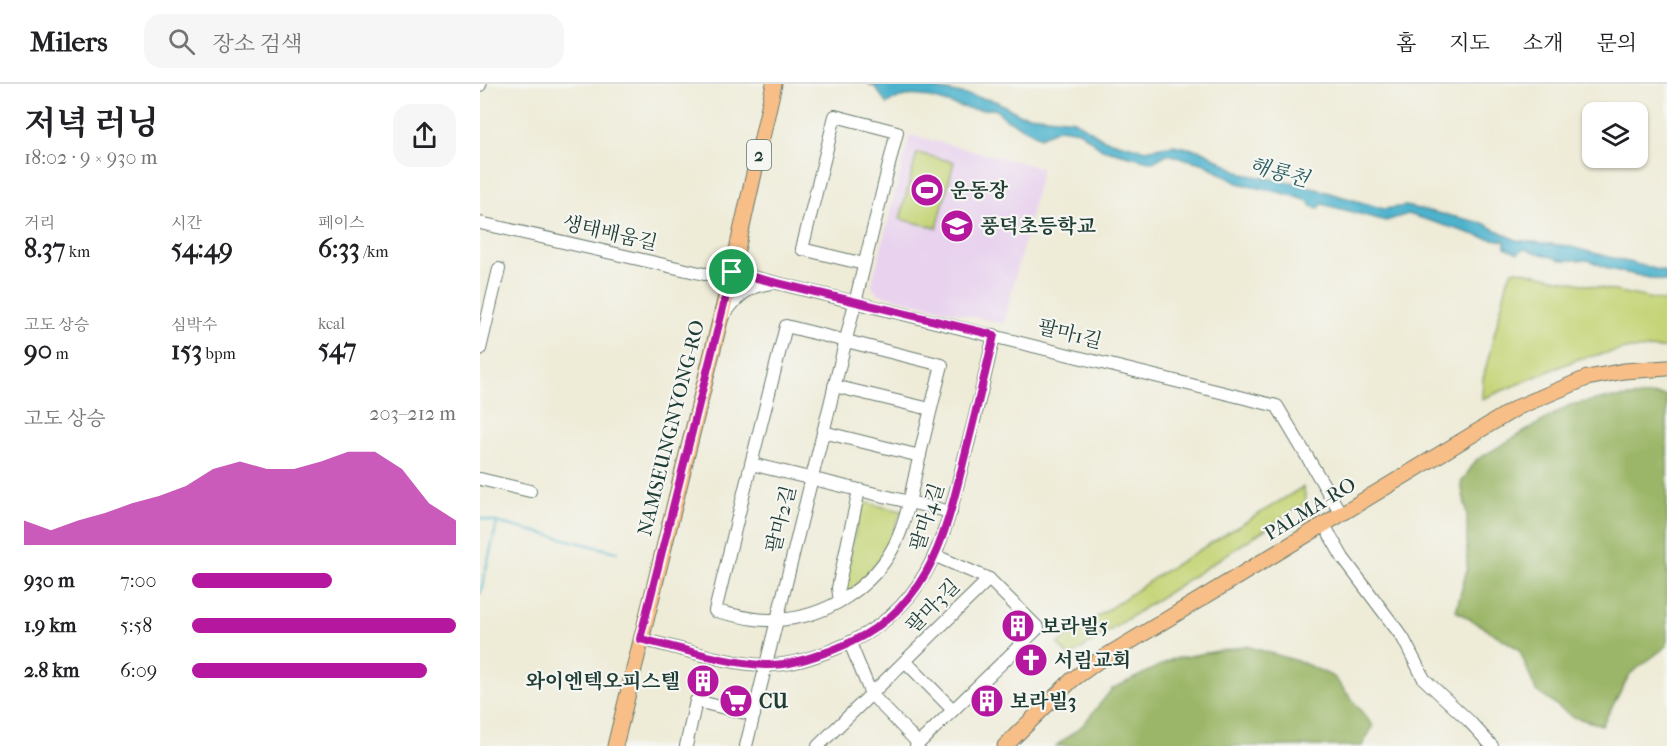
<!DOCTYPE html>
<html lang="ko">
<head>
<meta charset="utf-8">
<style>
  body { margin:0; font-family:"IM FELL French Canon","Noto Serif KR",serif; background:#f6f6f6; color:#202124; height:100vh; display:flex; flex-direction:column; font-size:22px; white-space:nowrap }
  * { box-sizing:border-box; margin:0 }
  p { font-size:20px; color:#757577 }
  .icon { flex:none; width:33px; height:33px; fill:none; stroke:currentColor; stroke-width:2; stroke-linecap:round; stroke-linejoin:round }
  .map { position:relative; flex:1; overflow:hidden }
  .side { display:flex; flex-direction:column; background:#fff; width:480px }
  .side>* { flex:none }
  .controls { position:absolute; left:1102px; top:18px; display:grid; gap:12px }
  .controls a { display:grid; place-items:center; width:66px; height:66px; border-radius:12px; background:#fff; box-shadow:0 2px 4px #0004; font-size:30px }
  .pin { position:absolute; display:grid; place-items:center; width:51px; height:51px; color:#fff; margin:-26px; border:3px solid #fff; border-radius:50%; box-shadow:0 2px 6px #0007 }
  .round { display:grid; place-items:center; flex:none; width:63px; height:63px; border-radius:18px; background:#f6f6f6 }
  .head { display:flex; align-items:center; justify-content:space-between; height:102px; padding:0 24px }
  h1 { font-size:33px; font-weight:700; line-height:45px }
  .figures { display:grid; grid-template-columns:repeat(3,1fr); gap:9px; height:102px; padding:6px 24px }
  .figures div { display:grid; align-content:center }
  .figures b { font-size:26px; font-weight:700 }
  .figures small { font-size:16px; font-weight:400 }
  .figures p { font-size:16px }
  .chart { height:168px; padding:12px 24px }
  .chart p { display:flex; justify-content:space-between }
  .chart svg { width:100%; height:108px; margin-top:6px; fill:#b5179e; opacity:.7 }
  ul { padding:0 24px; list-style:none; font-size:20px }
  li { display:grid; grid-template-columns:96px 72px 1fr; align-items:center; height:45px }
  li i { height:15px; border-radius:8px; background:#b5179e }
  header { display:flex; align-items:center; gap:36px; box-sizing:border-box; height:84px; padding:0 30px; background:#fff; border-bottom:2px solid #e0e0e0 }
  header strong { font-size:28px }
  nav { display:flex; gap:33px; margin-inline-start:auto; font-size:21px }
  .search { width:420px; height:54px; background:#f6f6f6; display:flex; align-items:center; gap:15px; box-sizing:border-box; padding:0 21px; border-radius:18px; color:#757577; font-size:22px }
  main { display:flex; flex:1; min-height:0 }
  .map>svg:first-child { display:block }
</style>
</head>
<body>
<header>
<strong>Milers</strong>
<div class="search"><svg class="icon" aria-label="search" viewBox="0 0 24 24"><circle cx="10" cy="10" r="6"/><path d="M15 15l6 6"/></svg>장소 검색</div>
<nav><a>홈</a><a>지도</a><a>소개</a><a>문의</a></nav>
</header>
<main>
<section class="side">
<div class="head"><div><h1>저녁 러닝</h1><p>18:02 · 9 × 930 m</p></div><a class="round"><svg class="icon" aria-label="share" viewBox="0 0 24 24"><path d="M12 15V3M7 8l5-5 5 5M5 13v7h14v-7"/></svg></a></div>
<div class="figures">
<div><p>거리</p><b>8.37<small> km</small></b></div>
<div><p>시간</p><b>54:49</b></div>
<div><p>페이스</p><b>6:33<small> /km</small></b></div>
</div>
<div class="figures">
<div><p>고도 상승</p><b>90<small> m</small></b></div>
<div><p>심박수</p><b>153<small> bpm</small></b></div>
<div><p>kcal</p><b>547</b></div>
</div>
<div class="chart"><p><span>고도 상승</span>203–212 m</p>
<svg viewBox="0 0 160 44" preserveAspectRatio="none"><path d="M0 44V34L10 38L20 34L30 31L40 27L50 24L60 20L70 13L80 10L90 13L100 13L110 10L120 6L130 6L140 13L150 27L160 34V44z"/></svg>
</div>
<ul>
<li><b>930 m</b>7:00<i style="width:53%"></i></li>
<li><b>1.9 km</b>5:58<i style="width:100%"></i></li>
<li><b>2.8 km</b>6:09<i style="width:89%"></i></li>
</ul>
</section>
<div class="map">
<svg width="1187" height="662" viewBox="0 0 1187 662">
  <rect width="100%" height="100%" fill="#f6f6f2"/>
  <filter id="ink" filterUnits="userSpaceOnUse"><feTurbulence type="fractalNoise" baseFrequency=".0167" numOctaves="2"/><feDisplacementMap in="SourceGraphic" scale="12" xChannelSelector="R" yChannelSelector="G"/><feConvolveMatrix kernelMatrix="1 2 1 2 8 2 1 2 1" color-interpolation-filters="sRGB"/></filter>
  <filter id="wash" filterUnits="userSpaceOnUse"><feTurbulence type="fractalNoise" baseFrequency=".008" numOctaves="4" result="noise"/><feDisplacementMap in="SourceGraphic" scale="24" xChannelSelector="R" yChannelSelector="G"/><feGaussianBlur stdDeviation="1.35" result="paint"/><feColorMatrix in="noise" values="0 0 0 0 0 0 0 0 0 0 0 0 0 0 0 0 0 1.4 0 .05"/><feComposite in="paint" operator="in"/></filter>
  <g filter="url(#wash)">
    <rect width="100%" height="100%" fill="#eeebd7"/>
    <polygon fill="#e8d2ee" points="430,51 562,84 524,240 399,210 394,206 392,200"/>
    <g fill="#c4d476" stroke="#728855" stroke-width="1.5">
      <polygon points="437,69 474,78 457,144 420,135"/>
      <polygon points="1037,186 1187,218 1187,264 1146,265 1098,275 1002,315 1003,295 1028,196 1032,187"/>
      <polygon points="823,403 826,415 824,420 589,573 578,560 680,490"/>
      <polygon points="382,418 422,427 402,474 368,510 362,506"/>
    </g>
    <g fill="#9bb667" stroke="#5d7a4e" stroke-width="1.5">
      <polygon points="1178,311 1187,312 1187,562 1150,590 1122,641 1093,633 1056,607 1039,565 976,527 987,485 987,431 981,399 996,376 1090,321 1121,315"/>
      <polygon points="766,562 821,578 854,593 893,642 882,662 576,662 603,641 632,605 693,575"/>
    </g>
    <path fill="#4eb3cd" stroke="#367880" stroke-width="1.5" d="M 388,0 L 433,0 L 516,17 L 539,30 L 594,36 L 623,55 L 650,62 L 665,66 L 693,61 L 723,67 L 763,90 L 816,99 L 904,125 L 926,122 L 1003,139 L 1036,156 L 1087,162 L 1187,188 L 1187,198 L 1130,185 L 1108,176 L 1082,176 L 1044,165 L 1038,169 L 1025,163 L 1025,157 L 1002,153 L 928,130 L 906,137 L 842,120 L 839,124 L 833,123 L 828,117 L 811,111 L 757,99 L 725,80 L 687,70 L 673,78 L 622,65 L 599,47 L 580,44 L 560,53 L 526,35 L 515,25 C 508,25 499,26 492,25 C 462,21 434,0 407,20 L 395,3 Z"/>
    <g fill="none" stroke-linecap="round" stroke-linejoin="round">
      <g stroke="#4eb3cd" stroke-width="2">
        <polyline points="0,434 137,468"/>
        <polyline points="0,510 17,439"/>
      </g>
    </g>
  </g>
  <g filter="url(#ink)">
    <g fill="none" stroke-linecap="round" stroke-linejoin="round">
      <g stroke="#677a6d" stroke-width="14">
        <g id="minor">
          <polyline points="0,1 0,0"/>
          <polyline points="0,139 224,190 252,188 797,322 861,430"/>
          <path d="M 243,232 C 257,213 267,202 291,199"/>
          <polyline points="0,265 19,185"/>
          <polyline points="354,302 450,325"/>
          <polyline points="343,348 440,372"/>
          <path d="M 271,380 L 235,527 C 255,531 274,537 294,536 C 344,535 394,504 416,458 C 427,435 431,408 437,383 C 445,349 453,315 462,281 L 306,242 L 271,380 C 338,396 405,412 471,428"/>
          <polyline points="0,395 50,407"/>
          <polyline points="844,441 863,474 923,554 944,595 989,637 1012,662"/>
          <polyline points="360,517 358,504 379,406"/>
          <path d="M 160,555 C 200,564 249,581 289,581 C 313,581 334,573 355,565 C 446,529 463,460 484,375 C 495,334 505,293 514,251"/>
          <polyline points="370,559 391,610 438,659"/>
          <polyline points="425,577 473,626"/>
          <polyline points="206,662 216,617 274,631"/>
          <polyline points="266,662 417,48 355,32 322,165 384,180"/>
          <polyline points="338,662 509,495"/>
          <polyline points="436,662 558,544 509,495 456,472"/>
        </g>
      </g>
      <g stroke="#677a6d" stroke-width="17">
        <g id="major">
          <polyline points="135,662 252,188 294,0"/>
          <polyline points="525,662 592,596 618,577 1038,323 1107,294 1144,287 1187,284"/>
        </g>
      </g>
      <use href="#minor" stroke="#fff" stroke-width="12"/>
      <use href="#major" stroke="#f7be87" stroke-width="15"/>
    </g>
  </g>
  <g fill="none" stroke-linecap="round" stroke-linejoin="round" filter="url(#ink)">
    <g stroke="#fff" stroke-width="12">
      <path id="route" d="M 252,188 L 514,251 C 505,291 495,331 485,371 C 464,457 448,529 355,565 C 333,573 309,582 285,581 C 243,579 200,564 160,555 Z"/>
    </g>
    <use href="#route" stroke="#b5179e" stroke-width="8"/>
  </g>
  <defs>
    <g id="stadium-disc" transform="scale(1.725)"><circle r="9.5" fill="#b5179e" stroke="#f6f6f2"/><path d="M0-5a6.5 5 0 1 0 0 10a6.5 5 0 1 0 0-10ZM-3.5-1.8h7v3.6h-7Z" fill="#fff"/></g>
    <g id="school-disc" transform="scale(1.725)"><circle r="9.5" fill="#b5179e" stroke="#f6f6f2"/><path d="M0-5L7-2L0 1L-7-2ZM-4 1L0 2.5L4 1V4Q0 6-4 4Z" fill="#fff"/></g>
    <g id="building-disc" transform="scale(1.725)"><circle r="9.5" fill="#b5179e" stroke="#f6f6f2"/><path d="M-4-6H4V6H1V3H-1V6H-4ZM-2.5-4.3h1.7v1.8h-1.7ZM.8-4.3h1.7v1.8H.8ZM-2.5-1h1.7V.8h-1.7ZM.8-1h1.7V.8H.8Z" fill="#fff"/></g>
    <g id="church-disc" transform="scale(1.725)"><circle r="9.5" fill="#b5179e" stroke="#f6f6f2"/><path d="M-1.2-6h2.4v3.5h3.3v2.4h-3.3V6h-2.4V-.1h-3.3v-2.4h3.3Z" fill="#fff"/></g>
    <g id="supermarket-disc" transform="scale(1.725)"><circle r="9.5" fill="#b5179e" stroke="#f6f6f2"/><path d="M-6-5.5h2.5l.6 2H6L4.5 2H-2.5L-4.4-4H-6ZM-1.5 3.2a1.3 1.3 0 1 0 .1 0ZM3 3.2a1.3 1.3 0 1 0 .1 0Z" fill="#fff"/></g>
  </defs>
  <g fill-rule="evenodd">
    <use href="#stadium-disc" x="447" y="106"/>
    <use href="#school-disc" x="477" y="142"/>
    <use href="#building-disc" x="538" y="542"/>
    <use href="#church-disc" x="551" y="576"/>
    <use href="#building-disc" x="223" y="597"/>
    <use href="#supermarket-disc" x="256" y="617"/>
    <use href="#building-disc" x="507" y="617"/>
  </g>
  <g text-anchor="middle" dominant-baseline="central" stroke-width="4.5" stroke-linejoin="round" paint-order="stroke">
    <rect fill="#f6f6f2" stroke="#60746d" stroke-width="1.5" x="267" y="56" width="24" height="30" rx="4.5"/>
    <g font-size="18" font-weight="bold" fill="#1f3d34">
      <text x="279" y="71">2</text>
    </g>
    <g font-size="20" font-weight="bold" fill="#1f3d34" stroke="#f6f6f2" text-anchor="start">
      <text x="470" y="106">운동장</text>
      <text x="500" y="142">풍덕초등학교</text>
      <text x="561" y="542">보라빌5</text>
      <text x="574" y="576">서림교회</text>
      <text x="200" y="597" text-anchor="end">와이엔텍오피스텔</text>
      <text x="279" y="617">CU</text>
      <text x="530" y="617">보라빌3</text>
    </g>
    <g font-size="20" fill="#1f3d34" stroke="#f6f6f2">
      <text transform="translate(130 149) rotate(13)">생태배움길</text>
      <text transform="translate(590 250) rotate(14)">팔마1길</text>
      <text transform="translate(191 344) rotate(-76)">NAMSEUNGNYONG-RO</text>
      <text transform="translate(830 425) rotate(-31)">PALMA-RO</text>
      <text transform="translate(447 433) rotate(-72)">팔마4길</text>
      <text transform="translate(301 435) rotate(-76)">팔마2길</text>
      <text transform="translate(453 522) rotate(-45)">팔마3길</text>
    </g>
    <g font-size="21" font-style="italic" fill="#2d6062" stroke="#f6f6f2">
      <text transform="translate(799 88) rotate(15)">해룡천</text>
    </g>
  </g>
</svg>
<div class="controls">
<a><svg class="icon" aria-label="layers" viewBox="0 0 24 24"><path d="M12 4l9 5-9 5-9-5zM3 14l9 5 9-5"/></svg></a>
</div>
<div class="pin" style="left:252px;top:188px;background:#1e9e55"><svg class="icon" aria-label="arrive" viewBox="0 0 24 24"><path d="M6 21V4h12l-3 4 3 4H6"/></svg></div>
</div>
</main>
</body>
</html>
